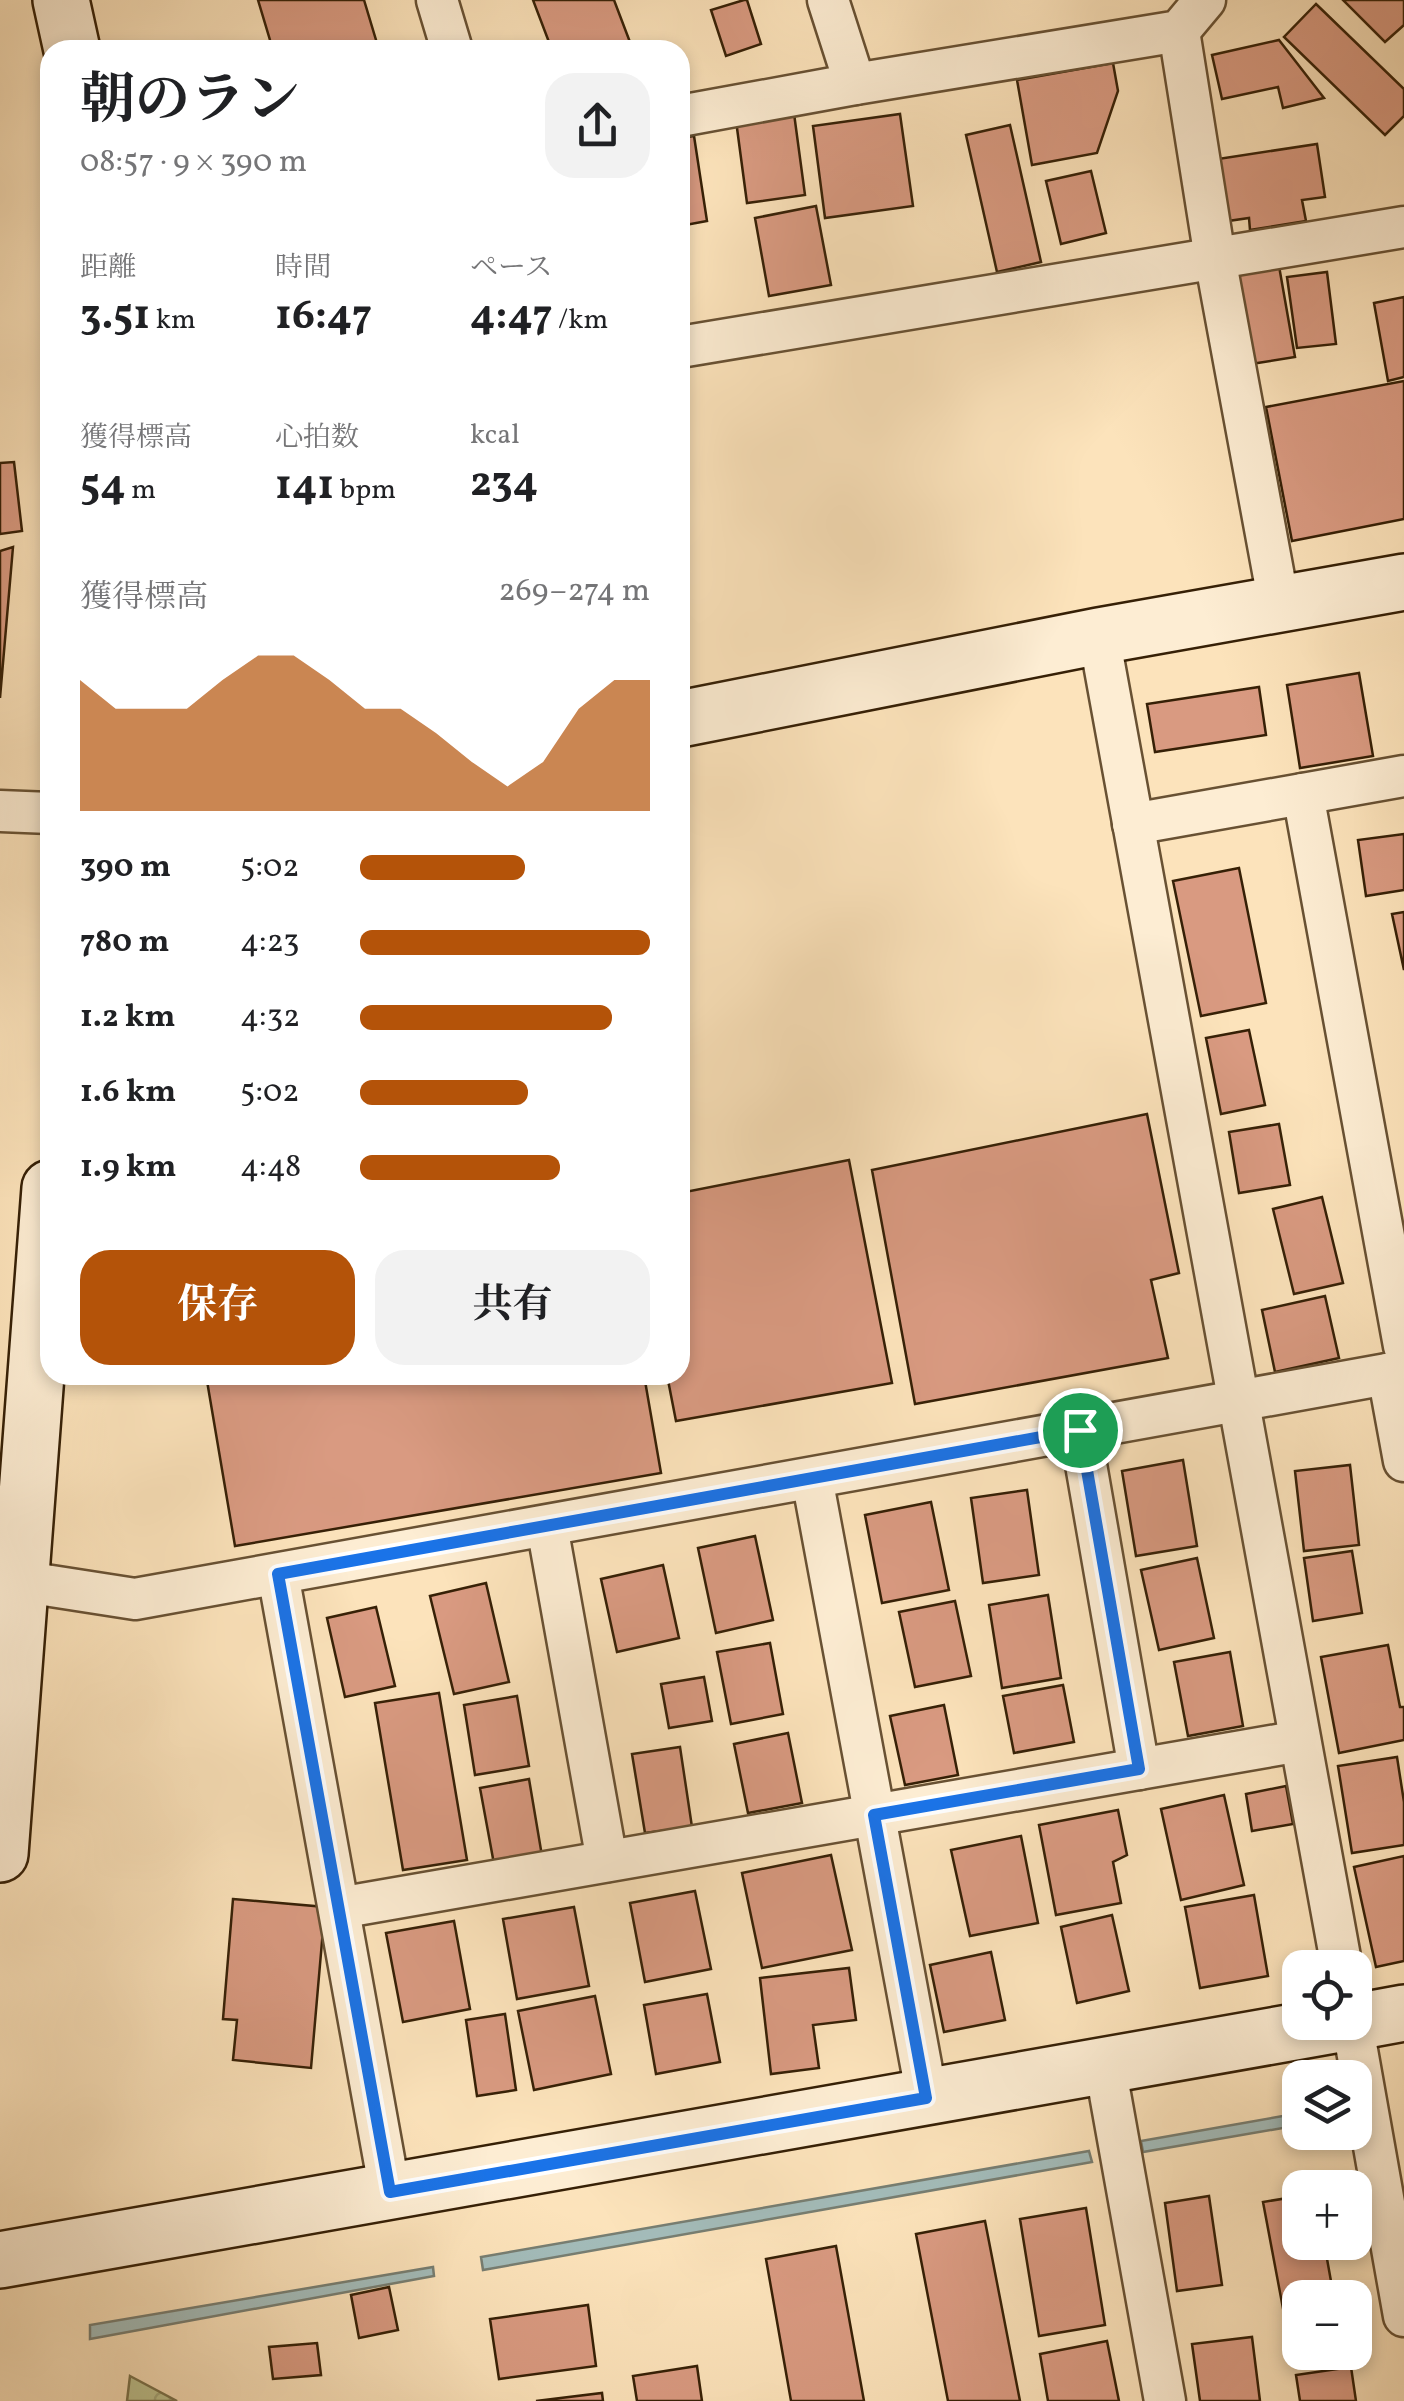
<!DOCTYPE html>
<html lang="ja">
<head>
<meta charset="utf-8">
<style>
  body { margin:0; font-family:Vollkorn,"Noto Serif JP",serif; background:#f2f2f2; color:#202124; height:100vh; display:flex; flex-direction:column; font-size:38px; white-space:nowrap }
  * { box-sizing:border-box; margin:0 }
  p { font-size:32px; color:#757577 }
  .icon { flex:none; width:55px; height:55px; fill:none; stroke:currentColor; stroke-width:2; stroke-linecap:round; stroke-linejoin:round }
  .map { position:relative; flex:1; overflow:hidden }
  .drawer { position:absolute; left:40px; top:40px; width:650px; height:1345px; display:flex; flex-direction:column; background:#fff; border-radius:30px; box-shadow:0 5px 15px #0003 }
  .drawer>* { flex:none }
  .fabs { position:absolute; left:1282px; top:1950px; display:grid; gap:20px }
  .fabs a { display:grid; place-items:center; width:90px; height:90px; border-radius:20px; background:#fff; box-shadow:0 5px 15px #0003; font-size:50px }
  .pin { position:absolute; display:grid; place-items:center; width:85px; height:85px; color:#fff; margin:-42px; border:5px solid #fff; border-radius:50%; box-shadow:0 2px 10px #0007 }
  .round { display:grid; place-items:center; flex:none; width:105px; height:105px; border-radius:30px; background:#f2f2f2 }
  .overview { display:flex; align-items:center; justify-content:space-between; height:170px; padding:0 40px }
  h1 { font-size:55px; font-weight:700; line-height:75px }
  .figures { display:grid; grid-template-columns:repeat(3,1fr); gap:15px; height:170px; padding:10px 40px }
  .figures div { display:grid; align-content:center }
  .figures b { font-size:42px; font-weight:700 }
  .figures small { font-size:28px; font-weight:400 }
  .figures p { font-size:28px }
  .chart { height:280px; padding:20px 40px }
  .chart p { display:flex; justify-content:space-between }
  .chart svg { width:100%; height:180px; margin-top:10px; fill:#b45309; opacity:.7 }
  .button { display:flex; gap:20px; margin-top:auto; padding:20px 40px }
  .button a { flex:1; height:115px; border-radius:30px; background:#b45309; color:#fff; font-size:40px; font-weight:700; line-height:115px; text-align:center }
  .button a+a { background:#f2f2f2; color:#202124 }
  ul { padding:0 40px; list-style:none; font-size:32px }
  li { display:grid; grid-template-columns:160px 120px 1fr; align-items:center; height:75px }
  li i { height:25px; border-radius:12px; background:#b45309 }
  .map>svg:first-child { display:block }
</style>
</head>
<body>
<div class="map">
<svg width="1404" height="2401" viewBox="0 0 1404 2401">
  <defs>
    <pattern id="park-crowns" width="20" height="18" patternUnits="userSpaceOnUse" patternTransform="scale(2.5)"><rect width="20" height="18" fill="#bec490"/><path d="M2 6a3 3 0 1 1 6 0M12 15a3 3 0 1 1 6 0" fill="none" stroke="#a4a87b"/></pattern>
  </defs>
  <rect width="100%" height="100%" fill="#fce3bb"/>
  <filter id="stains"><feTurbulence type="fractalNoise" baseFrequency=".002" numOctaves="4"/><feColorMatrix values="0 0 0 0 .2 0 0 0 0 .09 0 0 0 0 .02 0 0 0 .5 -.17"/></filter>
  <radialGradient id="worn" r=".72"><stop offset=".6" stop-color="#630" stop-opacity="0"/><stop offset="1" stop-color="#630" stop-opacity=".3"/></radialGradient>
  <polygon fill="url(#park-crowns)" stroke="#7a724b" stroke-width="2.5" points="130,2376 177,2401 127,2401"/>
  <g fill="#a3bcba" stroke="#777e72" stroke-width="2.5">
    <polygon points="1300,2113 1300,2125 1143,2152 1141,2141"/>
    <polygon points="1089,2151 1092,2162 483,2270 481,2257"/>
    <polygon points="433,2267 434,2276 90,2339 90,2325"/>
  </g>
  <g fill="#d99a81" stroke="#362006" stroke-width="2.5">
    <polygon points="258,0 364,0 379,50 273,50"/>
    <polygon points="533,0 614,0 633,50 552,50"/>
    <polygon points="744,0 747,0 761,44 726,56 711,10"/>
    <polygon points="1343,0 1404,0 1404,25 1385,42"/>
    <polygon points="1316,4 1404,89 1404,116 1385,135 1284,37"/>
    <polygon points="1279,40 1324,98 1283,108 1278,87 1222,99 1212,55"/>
    <polygon points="1113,63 1118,91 1097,153 1032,165 1017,80"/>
    <polygon points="793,106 805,195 747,203 735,113"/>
    <polygon points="900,114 913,206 825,218 813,126"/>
    <polygon points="1010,125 1041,262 997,272 966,135"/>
    <polygon points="694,136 707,221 680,226 680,138"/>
    <polygon points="1317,144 1325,197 1302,200 1306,221 1250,230 1249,218 1228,221 1218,159"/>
    <polygon points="1091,171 1106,233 1061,244 1046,181"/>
    <polygon points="816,206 831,285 769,296 755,218"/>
    <polygon points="1279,266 1295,357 1251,364 1235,274"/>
    <polygon points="1327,272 1336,344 1297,348 1287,277"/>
    <polygon points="1404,297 1404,377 1388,381 1374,303"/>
    <polygon points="1404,381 1404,519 1292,541 1266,407"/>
    <polygon points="14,462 22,531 0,534 0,463"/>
    <polygon points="13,547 0,698 0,551"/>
    <polygon points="1359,673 1373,756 1300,768 1287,685"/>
    <polygon points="1259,687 1266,735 1155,752 1147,704"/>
    <polygon points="1404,834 1404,890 1366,896 1358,840"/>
    <polygon points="1239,868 1266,1003 1201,1016 1173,881"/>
    <polygon points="1404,912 1404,970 1392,914"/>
    <polygon points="1249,1030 1265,1105 1221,1114 1206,1038"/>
    <polygon points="1147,1114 1179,1273 1151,1280 1168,1358 915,1404 872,1170"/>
    <polygon points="1279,1124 1290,1185 1239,1193 1229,1132"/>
    <polygon points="849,1160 892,1383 676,1421 667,1375 680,1375 680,1193"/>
    <polygon points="1322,1197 1343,1283 1294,1294 1273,1209"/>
    <polygon points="1325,1296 1339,1358 1275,1372 1262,1310"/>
    <polygon points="206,1375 644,1375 661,1473 235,1546"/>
    <polygon points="1183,1460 1197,1546 1136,1556 1122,1471"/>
    <polygon points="1350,1465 1359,1545 1304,1551 1295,1471"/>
    <polygon points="1027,1490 1039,1575 983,1583 971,1498"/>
    <polygon points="931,1502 949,1590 882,1603 865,1515"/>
    <polygon points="755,1536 773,1620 716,1633 698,1548"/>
    <polygon points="1352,1551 1362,1613 1313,1621 1304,1558"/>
    <polygon points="1197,1558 1214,1638 1159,1650 1141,1570"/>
    <polygon points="663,1565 679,1638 617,1652 601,1579"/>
    <polygon points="486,1583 509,1682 454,1694 430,1596"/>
    <polygon points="1048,1595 1061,1678 1002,1688 989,1605"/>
    <polygon points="955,1601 971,1676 915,1687 899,1612"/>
    <polygon points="376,1607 395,1686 345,1697 327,1618"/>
    <polygon points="770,1643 783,1714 731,1724 717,1652"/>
    <polygon points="1388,1645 1400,1707 1404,1707 1404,1740 1339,1753 1321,1657"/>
    <polygon points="1230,1652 1243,1726 1188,1736 1174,1662"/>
    <polygon points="704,1677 712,1721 669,1728 661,1684"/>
    <polygon points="1063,1685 1074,1742 1014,1753 1003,1696"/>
    <polygon points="439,1693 467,1860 403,1870 375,1703"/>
    <polygon points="517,1696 529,1766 475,1775 464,1705"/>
    <polygon points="944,1705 958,1775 905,1785 890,1716"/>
    <polygon points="788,1733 802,1803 748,1813 734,1744"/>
    <polygon points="680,1747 692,1827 645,1833 632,1754"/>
    <polygon points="1397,1757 1404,1802 1404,1845 1352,1853 1338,1766"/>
    <polygon points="529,1779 542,1856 494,1864 480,1788"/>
    <polygon points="1286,1786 1293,1824 1252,1831 1246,1794"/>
    <polygon points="1224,1795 1244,1885 1181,1900 1161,1809"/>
    <polygon points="1118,1810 1127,1855 1113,1862 1121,1903 1056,1915 1039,1825"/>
    <polygon points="1021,1836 1038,1923 970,1936 951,1850"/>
    <polygon points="831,1855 852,1950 762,1968 742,1873"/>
    <polygon points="1404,1856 1404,1961 1376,1967 1354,1867"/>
    <polygon points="695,1891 711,1969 645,1982 630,1903"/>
    <polygon points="1254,1895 1268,1976 1200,1988 1185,1907"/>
    <polygon points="233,1899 325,1907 311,2068 233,2060 237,2020 223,2019"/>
    <polygon points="574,1907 589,1986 517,1999 503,1919"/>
    <polygon points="1112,1915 1129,1991 1077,2003 1061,1927"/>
    <polygon points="454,1921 470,2009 403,2022 386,1933"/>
    <polygon points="991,1952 1005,2020 944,2032 930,1965"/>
    <polygon points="849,1968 856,2020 813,2025 819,2068 771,2074 760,1978"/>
    <polygon points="707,1994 720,2062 656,2074 644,2005"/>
    <polygon points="595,1996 611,2074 534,2090 518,2011"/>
    <polygon points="505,2014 516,2090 477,2096 466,2020"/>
    <polygon points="1209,2196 1222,2285 1177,2291 1165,2203"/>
    <polygon points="1300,2196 1300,2242 1324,2242 1334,2298 1300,2298 1300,2332 1288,2335 1263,2202"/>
    <polygon points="1086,2208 1105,2325 1039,2336 1020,2219"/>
    <polygon points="985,2221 1020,2401 948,2401 916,2234"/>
    <polygon points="836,2246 864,2401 791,2401 766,2259"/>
    <polygon points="389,2287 398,2330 359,2338 351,2295"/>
    <polygon points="588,2305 596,2366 499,2379 490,2319"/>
    <polygon points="1252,2337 1260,2401 1200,2401 1192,2344"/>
    <polygon points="1107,2341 1119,2401 1048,2401 1040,2354"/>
    <polygon points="317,2343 321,2375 273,2379 269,2347"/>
    <polygon points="697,2366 702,2401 637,2401 633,2376"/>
    <polygon points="1351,2367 1356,2401 1300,2401 1296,2375"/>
    <polygon points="602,2393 603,2401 536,2401"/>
  </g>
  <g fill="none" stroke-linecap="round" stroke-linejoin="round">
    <g stroke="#685133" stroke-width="45">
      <g id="street">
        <polyline points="437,0 452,50"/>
        <polyline points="828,0 855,84"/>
        <polyline points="1179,31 1215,258 1279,604"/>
        <polyline points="680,116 855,84 1179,31 1205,0"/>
        <polyline points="680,347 1404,227"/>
        <polyline points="1099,636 1342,1968"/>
        <polyline points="1303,794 1404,1346"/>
        <polyline points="0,811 50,813"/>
        <polyline points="1133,824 1404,776"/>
        <polyline points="1388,1374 1404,1461"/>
        <polyline points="1080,1430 1139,1769"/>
        <polyline points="812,1478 927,2097"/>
        <polyline points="547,1526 607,1861"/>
        <polyline points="278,1574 390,2192"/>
        <polyline points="19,1581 135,1599 1404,1371"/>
        <polyline points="339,1908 1300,1741"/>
        <polyline points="1352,2022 1404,2316"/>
        <polyline points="1105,2066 1165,2401"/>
      </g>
    </g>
    <g stroke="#362006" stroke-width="60">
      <g id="secondary">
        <polyline points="61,0 72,50"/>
        <polyline points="680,719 1099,636 1404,582"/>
        <polyline points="0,1854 50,1188"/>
        <polyline points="1355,2022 1404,2013"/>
        <polyline points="0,2260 1351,2022"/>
      </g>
    </g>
    <use href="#street" stroke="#fdedd3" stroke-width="40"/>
    <use href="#secondary" stroke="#fdedd3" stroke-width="55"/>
  </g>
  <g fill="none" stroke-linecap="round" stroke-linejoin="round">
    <g stroke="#fff" stroke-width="20">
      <polygon id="route" points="1080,1430 1139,1769 874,1815 926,2098 390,2192 278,1574"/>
    </g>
    <use href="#route" stroke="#1a73e8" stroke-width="12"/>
  </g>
  <rect width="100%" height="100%" filter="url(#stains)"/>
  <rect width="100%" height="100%" fill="url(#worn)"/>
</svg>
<div class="fabs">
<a><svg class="icon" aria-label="locate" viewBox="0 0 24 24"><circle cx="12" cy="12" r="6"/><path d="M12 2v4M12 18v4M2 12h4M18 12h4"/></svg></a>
<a><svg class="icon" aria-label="layers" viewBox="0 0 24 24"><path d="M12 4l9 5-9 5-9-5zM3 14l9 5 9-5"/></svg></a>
<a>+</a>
<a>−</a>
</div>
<div class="pin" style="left:1080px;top:1430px;background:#1e9e55"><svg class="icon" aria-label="arrive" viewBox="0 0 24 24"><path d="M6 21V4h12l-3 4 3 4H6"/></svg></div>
<section class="drawer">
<div class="overview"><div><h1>朝のラン</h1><p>08:57 · 9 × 390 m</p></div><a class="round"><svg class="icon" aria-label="share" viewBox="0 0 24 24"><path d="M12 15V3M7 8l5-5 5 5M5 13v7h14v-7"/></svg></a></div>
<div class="figures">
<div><p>距離</p><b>3.51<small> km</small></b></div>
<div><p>時間</p><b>16:47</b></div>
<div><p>ペース</p><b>4:47<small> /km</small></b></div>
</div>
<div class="figures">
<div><p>獲得標高</p><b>54<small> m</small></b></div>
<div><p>心拍数</p><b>141<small> bpm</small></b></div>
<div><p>kcal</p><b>234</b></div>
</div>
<div class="chart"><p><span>獲得標高</span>269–274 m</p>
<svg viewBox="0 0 160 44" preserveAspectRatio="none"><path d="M0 44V12L10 19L20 19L30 19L40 12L50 6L60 6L70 12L80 19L90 19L100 25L110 32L120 38L130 32L140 19L150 12L160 12V44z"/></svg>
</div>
<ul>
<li><b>390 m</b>5:02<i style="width:57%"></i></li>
<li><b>780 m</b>4:23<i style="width:100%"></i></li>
<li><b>1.2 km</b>4:32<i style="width:87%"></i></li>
<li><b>1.6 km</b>5:02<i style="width:58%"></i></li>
<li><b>1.9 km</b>4:48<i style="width:69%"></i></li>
</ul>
<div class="button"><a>保存</a><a>共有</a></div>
</section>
</div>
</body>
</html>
